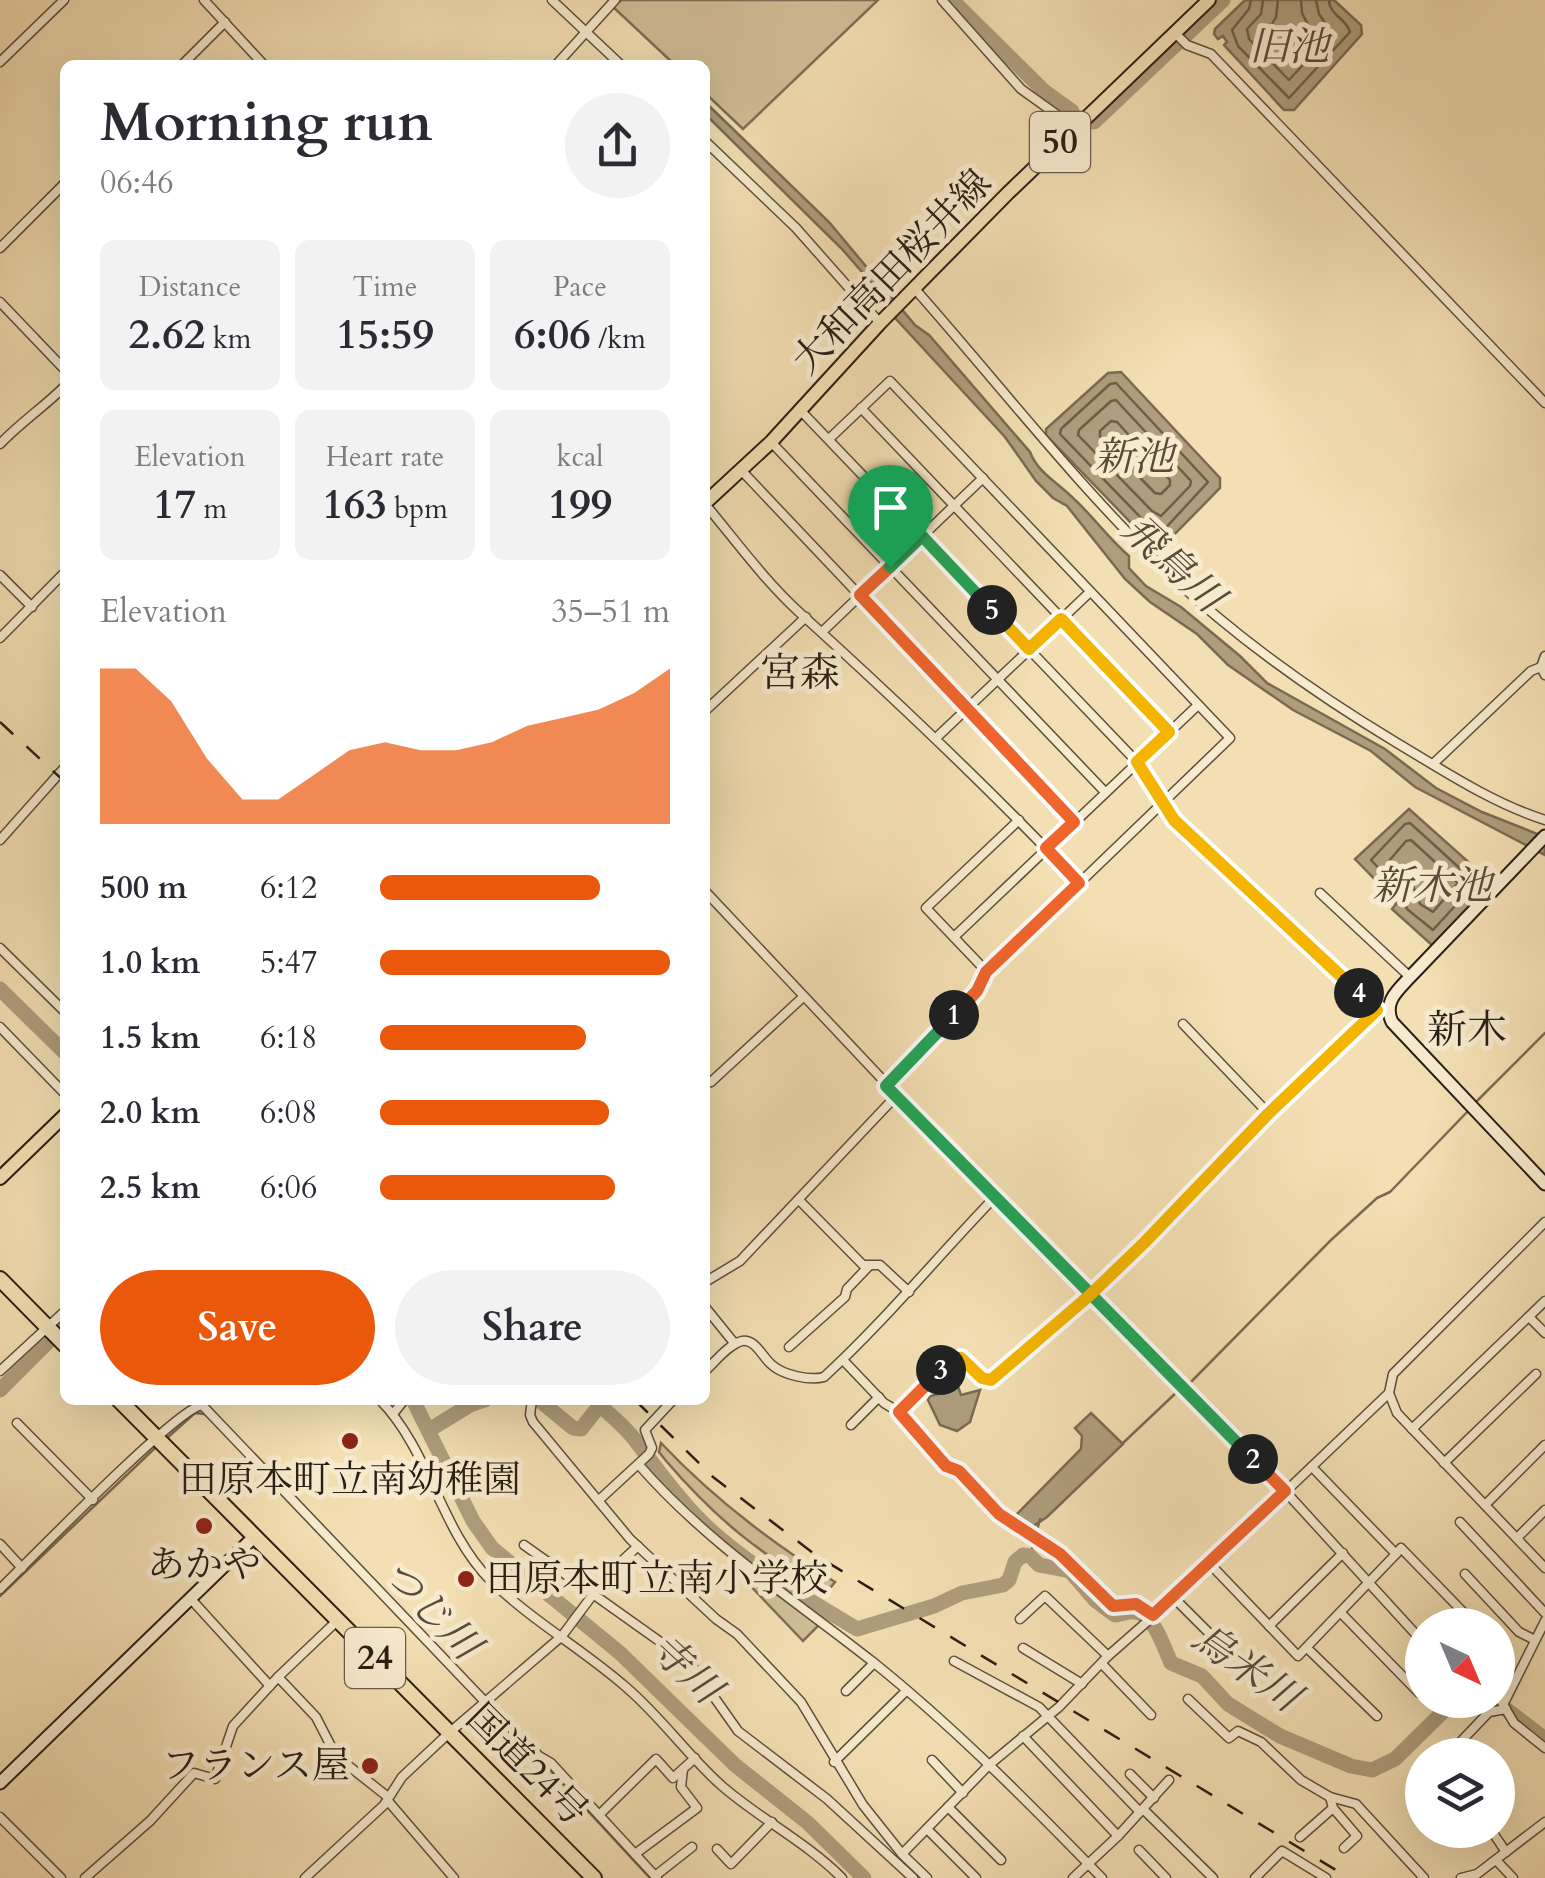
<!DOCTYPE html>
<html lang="en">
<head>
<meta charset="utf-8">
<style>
  body { margin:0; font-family:Cardo,"Noto Serif JP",serif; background:#f2f2f3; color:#2b2b33; height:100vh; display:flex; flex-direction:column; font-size:38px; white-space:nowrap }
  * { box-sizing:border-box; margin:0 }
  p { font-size:32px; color:#7c7c81 }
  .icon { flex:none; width:55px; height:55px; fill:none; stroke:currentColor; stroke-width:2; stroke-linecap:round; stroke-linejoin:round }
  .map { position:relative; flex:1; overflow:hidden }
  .drawer { position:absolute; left:60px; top:60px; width:650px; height:1345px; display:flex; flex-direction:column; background:#fff; border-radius:15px; box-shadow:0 10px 40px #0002 }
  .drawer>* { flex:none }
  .needle { width:65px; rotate:136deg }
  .controls { position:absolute; left:1405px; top:1608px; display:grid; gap:20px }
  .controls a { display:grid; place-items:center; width:110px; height:110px; border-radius:50%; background:#fff; box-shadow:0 10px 40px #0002; font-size:50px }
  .pin { position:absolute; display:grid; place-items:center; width:85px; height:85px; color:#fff; margin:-102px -42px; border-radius:50% 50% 50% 0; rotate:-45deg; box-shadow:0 0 10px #0007 }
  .pin .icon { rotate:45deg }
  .km { position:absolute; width:50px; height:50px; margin:-25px; border-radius:50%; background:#222; color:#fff; font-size:28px; line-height:50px; text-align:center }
  .round { display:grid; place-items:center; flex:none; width:105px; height:105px; border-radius:52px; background:#f2f2f3 }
  .headline { display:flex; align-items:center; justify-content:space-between; height:170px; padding:0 40px }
  h1 { font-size:55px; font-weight:800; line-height:75px }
  .figures { display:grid; grid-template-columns:repeat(3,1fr); gap:15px; height:170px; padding:10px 40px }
  .figures div { display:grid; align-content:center; border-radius:15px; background:#f2f2f3; text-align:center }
  .figures b { font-size:42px; font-weight:800 }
  .figures small { font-size:28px; font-weight:400 }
  .figures p { font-size:28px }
  .chart { height:280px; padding:20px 40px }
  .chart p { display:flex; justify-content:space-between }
  .chart svg { width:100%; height:180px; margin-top:10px; fill:#ea580c; opacity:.7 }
  .cta { display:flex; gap:20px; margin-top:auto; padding:20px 40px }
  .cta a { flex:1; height:115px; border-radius:60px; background:#ea580c; color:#fff; font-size:40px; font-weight:800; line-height:115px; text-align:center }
  .cta a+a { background:#f2f2f3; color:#2b2b33 }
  ul { padding:0 40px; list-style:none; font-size:32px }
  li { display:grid; grid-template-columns:160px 120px 1fr; align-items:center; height:75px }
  li i { height:25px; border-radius:12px; background:#ea580c }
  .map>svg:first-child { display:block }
</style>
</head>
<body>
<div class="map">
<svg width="1545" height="1878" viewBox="0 0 1545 1878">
  <rect width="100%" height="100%" fill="#f3dfb3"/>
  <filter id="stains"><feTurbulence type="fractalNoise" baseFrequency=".002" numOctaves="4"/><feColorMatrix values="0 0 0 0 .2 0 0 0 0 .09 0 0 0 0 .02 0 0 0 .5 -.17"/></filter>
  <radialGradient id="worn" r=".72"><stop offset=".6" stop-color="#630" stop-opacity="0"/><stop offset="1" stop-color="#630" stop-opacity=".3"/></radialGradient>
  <g fill="#d1be98" stroke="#7e6e56" stroke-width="2.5">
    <polygon points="622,0 878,0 743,129 705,93 705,65 675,65 612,6"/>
    <path d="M 661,1443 C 714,1499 770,1542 835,1582 L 827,1592 C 761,1555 717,1520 667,1462 L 659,1452 Z"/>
    <polygon points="744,1572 820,1624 803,1641 743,1578 741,1574"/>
  </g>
  <g fill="#af9d7d" stroke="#7a6a53" stroke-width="2.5">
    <polygon points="1245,0 1334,0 1361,25 1362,34 1294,110 1284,110 1224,45 1227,42 1223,36 1218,39 1214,34 1215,29"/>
    <path d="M 705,102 L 829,222 L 915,325 L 929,335 L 1030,452 C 1038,473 1057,482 1073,498 C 1093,516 1108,538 1129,556 L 1129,568 L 1146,586 L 1181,607 L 1240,656 L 1267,683 L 1385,749 L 1436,788 L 1482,812 L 1545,837 L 1545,855 L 1415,787 L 1371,751 L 1293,710 L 1228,665 L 1197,634 L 1150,602 L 1125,579 L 1067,506 L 1053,498 L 1036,481 L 1005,437 L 896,319 L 869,280 L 841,248 L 705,114 Z"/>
    <polygon points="1121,372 1220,478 1220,488 1165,544 1153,542 1136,528 1046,435 1046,429 1108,373"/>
    <polygon points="1409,809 1493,884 1433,946 1392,909 1396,904 1394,899 1355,859"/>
    <polygon points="952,1370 961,1395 980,1390 970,1422 957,1431 940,1425 928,1400 930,1396 943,1393 948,1374"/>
    <polygon points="1091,1413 1123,1444 1047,1517 1026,1531 1012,1521 1013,1518 1081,1449 1082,1436 1075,1428"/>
  </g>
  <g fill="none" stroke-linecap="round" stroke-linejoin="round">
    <g stroke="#6d5e48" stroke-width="2.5">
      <path d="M 1251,0 L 1249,9 L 1232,30 L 1238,46 L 1289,98 L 1350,32 C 1347,19 1329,15 1329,0"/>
      <polyline points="1263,0 1261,14 1247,29 1249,39 1289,80 1332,33 1319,14 1316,0"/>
      <polyline points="1278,0 1276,17 1266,34 1288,57 1312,33 1302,13 1301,0"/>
      <polygon points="1116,383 1208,482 1161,533 1143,520 1060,434 1061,429 1110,384"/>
      <polygon points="1116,400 1191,481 1190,486 1161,516 1152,511 1078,435 1079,430 1111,401"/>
      <polygon points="1111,421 1117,422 1170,480 1170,485 1161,494 1155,493 1100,437 1100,431"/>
      <polygon points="1410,823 1476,883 1433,930 1407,909 1402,893 1371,860 1405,824"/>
      <polygon points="1411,840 1458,883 1433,912 1420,904 1413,886 1389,861 1406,841"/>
    </g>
    <g stroke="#7a6a53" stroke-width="2.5">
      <polyline points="1474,1104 1545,1033"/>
      <polyline points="1186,1387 1331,1240 1377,1198 1390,1192 1469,1110"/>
      <polyline points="167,1438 195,1413 205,1414"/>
      <polyline points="1123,1443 1179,1390"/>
      <polyline points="1030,1556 1040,1519"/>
      <polyline points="0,1596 155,1448"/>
      <polyline points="476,1698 549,1769 650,1878"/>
    </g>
    <g stroke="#af9d7d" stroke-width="15">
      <polyline points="952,0 1044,91 1072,111"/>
      <polyline points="1091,121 1094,122 1223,0"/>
      <polyline points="0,989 65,1053"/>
      <polyline points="0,1390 65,1325"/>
      <polyline points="413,1400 473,1521 492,1548 620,1653 735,1765 808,1823 864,1878"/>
      <path d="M 539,1400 L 573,1428 L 581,1429 L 600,1405 C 612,1417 628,1429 638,1444 C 657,1469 675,1494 697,1517 C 742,1563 803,1596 857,1629 L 934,1606 L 962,1593 L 1003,1585 L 1009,1580 L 1015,1562 L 1023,1555 L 1030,1556 L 1039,1565 L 1070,1571 L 1096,1601 L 1115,1615 C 1120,1615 1125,1612 1131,1612 C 1153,1609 1164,1648 1171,1663 L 1202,1676 L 1228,1704 L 1280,1736 L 1351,1766 L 1372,1770 L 1395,1759 L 1455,1700"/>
      <polyline points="429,1430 470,1405 485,1400"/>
      <polyline points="1494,1700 1545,1739"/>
    </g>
    <g stroke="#5d4e3c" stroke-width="11">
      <g id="street">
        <polyline points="204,0 264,65"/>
        <polyline points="552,0 621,65"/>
        <polyline points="942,0 1021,89 1074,127"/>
        <polyline points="1175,33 1187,45 1211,54 1545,403"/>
        <polyline points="0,62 64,0"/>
        <polyline points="182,65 225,22"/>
        <polyline points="556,65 615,0"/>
        <polyline points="705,141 796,228 880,323"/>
        <polyline points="0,248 65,183"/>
        <path d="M 915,289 C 998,383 1076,484 1167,572 C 1237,639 1314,693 1397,743 C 1444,771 1492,803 1545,820"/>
        <polyline points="0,302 65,370"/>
        <polyline points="861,408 1169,731"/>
        <polyline points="801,411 1137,762 1173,820 1377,1009"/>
        <polyline points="829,439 890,381 1230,738 987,972 977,991 886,1086"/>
        <polyline points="771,442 1105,792"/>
        <path d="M 0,444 C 21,422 44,407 65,386"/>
        <polyline points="740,469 1074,822"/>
        <path d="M 705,504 C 736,541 764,580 800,613 C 896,700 990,789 1079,883"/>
        <polyline points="0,575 32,607"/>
        <polyline points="822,632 983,478"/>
        <polyline points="0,638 65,572"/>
        <polyline points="1545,656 1541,667 1545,675"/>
        <polyline points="705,711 806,617"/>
        <polyline points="936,738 1090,592"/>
        <polyline points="1433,764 1531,671 1541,667"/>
        <polyline points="0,840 65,767"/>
        <polyline points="705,891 994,1198 1285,1491 1422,1641"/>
        <polyline points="1320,893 1410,977"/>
        <polyline points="954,937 1198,705"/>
        <polyline points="0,948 65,1012"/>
        <polyline points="987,972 926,908 1019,820"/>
        <polyline points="1183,1024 1269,1114"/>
        <polyline points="0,1027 65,1094"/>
        <polyline points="705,1083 711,1082 802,998"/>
        <polyline points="799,1200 863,1265 880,1265 909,1292"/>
        <polyline points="705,1282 740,1261 896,1096"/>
        <polyline points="705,1307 735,1344"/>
        <polyline points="1529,1317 1545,1333"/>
        <polyline points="789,1347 845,1297 847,1289 869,1266"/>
        <path d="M 843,1360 L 884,1403 L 899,1412 L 955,1359 L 961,1359 L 982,1378 L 991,1380 C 1129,1267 1249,1133 1377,1009 L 1388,1008"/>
        <polyline points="0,1371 65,1311"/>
        <path d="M 705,1371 C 715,1362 729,1344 742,1341 C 756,1339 762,1357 772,1365 C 783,1375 810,1381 824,1377 C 885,1321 937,1257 994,1198"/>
        <polyline points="1389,1393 1397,1413 1545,1568"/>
        <path d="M 380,1400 C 430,1451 440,1529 490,1580 C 532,1621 584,1650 627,1688 C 662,1718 688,1756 722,1786 C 760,1819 806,1842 842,1878"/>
        <polyline points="532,1400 530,1415 533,1422 630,1539 716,1619 737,1634 801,1702 863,1805 902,1854 927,1878"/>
        <polyline points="899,1412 947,1466 959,1471 999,1514 1060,1554 1105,1600 1118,1607 1140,1605 1153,1615"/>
        <polyline points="393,1414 404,1400"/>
        <polyline points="17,1423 93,1500"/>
        <polyline points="851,1425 879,1397"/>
        <polyline points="1412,1429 1545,1301"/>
        <polyline points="1444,1463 1536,1374"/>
        <path d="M 639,1465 C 707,1543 793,1599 873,1662 C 954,1727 1029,1803 1102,1878"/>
        <polyline points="599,1500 649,1454 652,1448 645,1430 673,1400"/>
        <polyline points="1485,1505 1545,1445"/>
        <polyline points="1460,1522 1545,1613"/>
        <polyline points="1517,1538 1545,1510"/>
        <polyline points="0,1544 22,1568"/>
        <polyline points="524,1545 690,1663 738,1731 827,1799 913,1878"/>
        <polyline points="1396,1554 1401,1548 1464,1613"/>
        <polyline points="1210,1564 1298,1656 1396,1554 1312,1467"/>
        <polyline points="1465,1574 1519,1632 1535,1640"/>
        <path d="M 0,1589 C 29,1561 176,1409 202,1405 L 491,1708 L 539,1756 L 551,1763 L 657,1878"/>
        <polyline points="190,1598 270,1686"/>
        <polyline points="1174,1598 1224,1648"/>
        <polyline points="1341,1613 1419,1693"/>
        <polyline points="1020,1619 1045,1596 1108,1656"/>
        <polyline points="1269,1626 1343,1553"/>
        <polyline points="1023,1648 1082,1684"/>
        <polyline points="1307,1648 1377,1716"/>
        <polyline points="954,1661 1039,1707 1140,1812"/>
        <polyline points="1103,1665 1151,1715"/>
        <polyline points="278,1677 316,1717 336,1756 388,1797"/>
        <polyline points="846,1691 874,1663"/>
        <polyline points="1498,1696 1514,1723 1545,1748"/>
        <polyline points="1188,1699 1229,1738 1238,1731 1261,1742 1301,1780 1330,1797 1356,1804 1424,1878"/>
        <polyline points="1504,1703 1545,1621"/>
        <polyline points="1023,1736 1118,1836"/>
        <polyline points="1448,1755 1489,1712 1506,1709"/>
        <polyline points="932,1760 963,1793"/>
        <polyline points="834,1762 905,1692"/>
        <polyline points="1130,1774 1154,1798"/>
        <polyline points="1330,1797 1333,1808 1357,1836 1344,1848"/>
        <polyline points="388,1801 454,1878"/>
        <polyline points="948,1807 1001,1860"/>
        <polyline points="1143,1809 1213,1878"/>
        <polyline points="599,1815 656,1759 673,1778 695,1758"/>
        <polyline points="0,1817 61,1878"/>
        <polyline points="927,1829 976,1878"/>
        <polyline points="1491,1830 1506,1852"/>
        <polyline points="1300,1837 1333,1808"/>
        <polyline points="717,1849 731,1864 772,1822"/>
        <polyline points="1139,1850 1166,1878"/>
        <polyline points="635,1854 697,1808 681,1787 683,1769"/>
        <polyline points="902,1854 989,1765 1059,1707 1108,1656 1174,1598 1389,1393 1393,1374 1545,1222"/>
        <polyline points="1496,1860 1513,1878"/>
        <polyline points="655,1876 692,1847"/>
        <polyline points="85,1878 150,1821 194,1773 215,1779 233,1726 278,1677 338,1620"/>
        <polyline points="305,1878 384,1805 402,1777 449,1733 562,1636 609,1573 638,1546"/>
        <polyline points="1073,1878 1118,1836 1169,1780"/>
        <polyline points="1255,1878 1282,1851 1326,1878"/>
        <polyline points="1461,1878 1477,1874 1545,1822"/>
      </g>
    </g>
    <g stroke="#2b1e14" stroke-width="15">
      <g id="secondary">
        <path d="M 1545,836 L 1410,977 C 1397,991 1383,1002 1392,1022 L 1545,1184"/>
        <polyline points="0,1783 255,1536"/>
      </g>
    </g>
    <g stroke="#2b1e14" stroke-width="16">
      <g id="primary">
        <polyline points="705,503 771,442 880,323 1008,193 1209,0"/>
        <polyline points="0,1178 65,1115"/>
      </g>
    </g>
    <g stroke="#2b1e14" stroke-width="18">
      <g id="highway">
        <polyline points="0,1279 65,1345"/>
        <polyline points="119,1400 594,1878"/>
      </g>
    </g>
    <use href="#street" stroke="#f7eace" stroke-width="8"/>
    <use href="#secondary" stroke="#f7eace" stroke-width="11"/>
    <use href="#primary" stroke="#f3dfb3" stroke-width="12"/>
    <use href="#highway" stroke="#f3dfb3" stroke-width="14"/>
    <g stroke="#2b1e14" stroke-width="2.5" stroke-dasharray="18 18" stroke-linecap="butt">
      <polyline points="0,722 65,782"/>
      <polyline points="635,1400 713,1477 817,1556 1349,1878"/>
    </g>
  </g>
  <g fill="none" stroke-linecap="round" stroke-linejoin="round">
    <g stroke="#fff" stroke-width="20">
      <polyline id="split-1" points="890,567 860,595 1074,822 1046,848 1079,883 986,972 977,991 954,1015"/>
    </g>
    <g stroke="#fff" stroke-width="20">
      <polyline id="split-2" points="954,1015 886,1086 1253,1459"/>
    </g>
    <g stroke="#fff" stroke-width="20">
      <polyline id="split-3" points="941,1370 899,1412 946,1466 959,1471 999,1514 1060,1554 1113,1606 1136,1604 1153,1615 1285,1491 1253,1459"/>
    </g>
    <g stroke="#fff" stroke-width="20">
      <polyline id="split-4" points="941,1370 961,1358 982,1378 991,1380 1090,1295 1144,1243 1268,1114 1377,1010 1359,993"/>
    </g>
    <g stroke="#fff" stroke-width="20">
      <polyline id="split-5" points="992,610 1029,649 1061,619 1169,732 1137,762 1174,820 1359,993"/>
    </g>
    <g stroke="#fff" stroke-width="20">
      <polyline id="split-6" points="890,567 922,536 992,610"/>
    </g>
    <use href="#split-1" stroke="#f0652b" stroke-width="12"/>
    <use href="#split-2" stroke="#22a559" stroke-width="12"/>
    <use href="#split-3" stroke="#f0652b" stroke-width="12"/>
    <use href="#split-4" stroke="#f5b400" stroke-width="12"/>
    <use href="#split-5" stroke="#f5b400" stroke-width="12"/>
    <use href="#split-6" stroke="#22a559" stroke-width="12"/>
  </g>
  <g fill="#8f2418" stroke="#f7eace" stroke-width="4">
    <circle cx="350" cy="1441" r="10"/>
    <circle cx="204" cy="1526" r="10"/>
    <circle cx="466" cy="1579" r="10"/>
    <circle cx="370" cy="1766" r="10"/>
  </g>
  <g text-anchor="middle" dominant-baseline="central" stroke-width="10" stroke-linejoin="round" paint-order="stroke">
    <g fill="#f7eace" stroke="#685b4c" stroke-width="2.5">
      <rect x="1030" y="112" width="60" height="60" rx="8"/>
      <rect x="345" y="1628" width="60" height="60" rx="8"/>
    </g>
    <g font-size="35" font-weight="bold" fill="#2b1e14">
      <text x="1060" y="142">50</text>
      <text x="375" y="1658">24</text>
    </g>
    <g font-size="38" fill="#2b1e14" stroke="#f7eace">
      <text transform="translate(892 272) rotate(-46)">大和高田桜井線</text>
      <text transform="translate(527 1765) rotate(45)">国道24号</text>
    </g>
    <g font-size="38" fill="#2b1e14" stroke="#f7eace">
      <text x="350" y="1480">田原本町立南幼稚園</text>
      <text x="204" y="1565">あかや</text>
      <text x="486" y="1579" text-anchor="start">田原本町立南小学校</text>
      <text x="350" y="1766" text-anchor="end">フランス屋</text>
    </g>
    <g font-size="40" font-style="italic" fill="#594a39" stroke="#f7eace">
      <text x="1289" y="47">旧池</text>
      <text x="1134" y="457">新池</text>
      <text transform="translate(1173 564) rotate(43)">飛鳥川</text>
      <text x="1432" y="886">新木池</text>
      <text transform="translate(431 1610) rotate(46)">つじ川</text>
      <text transform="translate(1246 1668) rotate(35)">烏米川</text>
      <text transform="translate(685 1669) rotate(43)">寺川</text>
    </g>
    <g font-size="40" fill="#2b1e14" stroke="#f7eace">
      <text x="800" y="673">宮森</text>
      <text x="1467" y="1030">新木</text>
    </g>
  </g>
  <rect width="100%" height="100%" filter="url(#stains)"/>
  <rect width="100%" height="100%" fill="url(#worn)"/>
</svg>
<div class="controls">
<a><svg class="needle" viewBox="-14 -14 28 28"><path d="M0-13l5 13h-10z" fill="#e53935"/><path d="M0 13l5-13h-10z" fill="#7c7c81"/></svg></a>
<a><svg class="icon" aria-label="layers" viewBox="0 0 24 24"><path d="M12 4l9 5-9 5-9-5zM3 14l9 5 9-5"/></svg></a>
</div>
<div class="pin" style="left:890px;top:567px;background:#1e9e55"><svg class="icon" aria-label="arrive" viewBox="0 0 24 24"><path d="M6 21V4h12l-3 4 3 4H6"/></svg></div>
<b class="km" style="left:954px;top:1015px">1</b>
<b class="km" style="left:1253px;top:1459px">2</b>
<b class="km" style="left:941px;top:1370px">3</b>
<b class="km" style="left:1359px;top:993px">4</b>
<b class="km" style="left:992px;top:610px">5</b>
<section class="drawer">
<div class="headline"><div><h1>Morning run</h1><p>06:46</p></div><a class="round"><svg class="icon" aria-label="share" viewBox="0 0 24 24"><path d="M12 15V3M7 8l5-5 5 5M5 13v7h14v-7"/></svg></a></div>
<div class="figures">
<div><p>Distance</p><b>2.62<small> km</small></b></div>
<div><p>Time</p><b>15:59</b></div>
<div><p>Pace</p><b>6:06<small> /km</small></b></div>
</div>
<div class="figures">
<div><p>Elevation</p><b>17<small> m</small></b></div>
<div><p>Heart rate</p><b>163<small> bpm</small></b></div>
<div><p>kcal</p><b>199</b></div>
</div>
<div class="chart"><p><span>Elevation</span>35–51 m</p>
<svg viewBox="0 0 160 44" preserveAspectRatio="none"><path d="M0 44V6L10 6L20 14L30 28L40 38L50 38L60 32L70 26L80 24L90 26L100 26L110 24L120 20L130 18L140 16L150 12L160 6V44z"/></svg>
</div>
<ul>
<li><b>500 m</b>6:12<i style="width:76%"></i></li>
<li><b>1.0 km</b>5:47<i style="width:100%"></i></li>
<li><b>1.5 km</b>6:18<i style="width:71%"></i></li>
<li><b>2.0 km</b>6:08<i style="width:79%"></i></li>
<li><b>2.5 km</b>6:06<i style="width:81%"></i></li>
</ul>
<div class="cta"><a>Save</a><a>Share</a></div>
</section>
</div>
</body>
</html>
